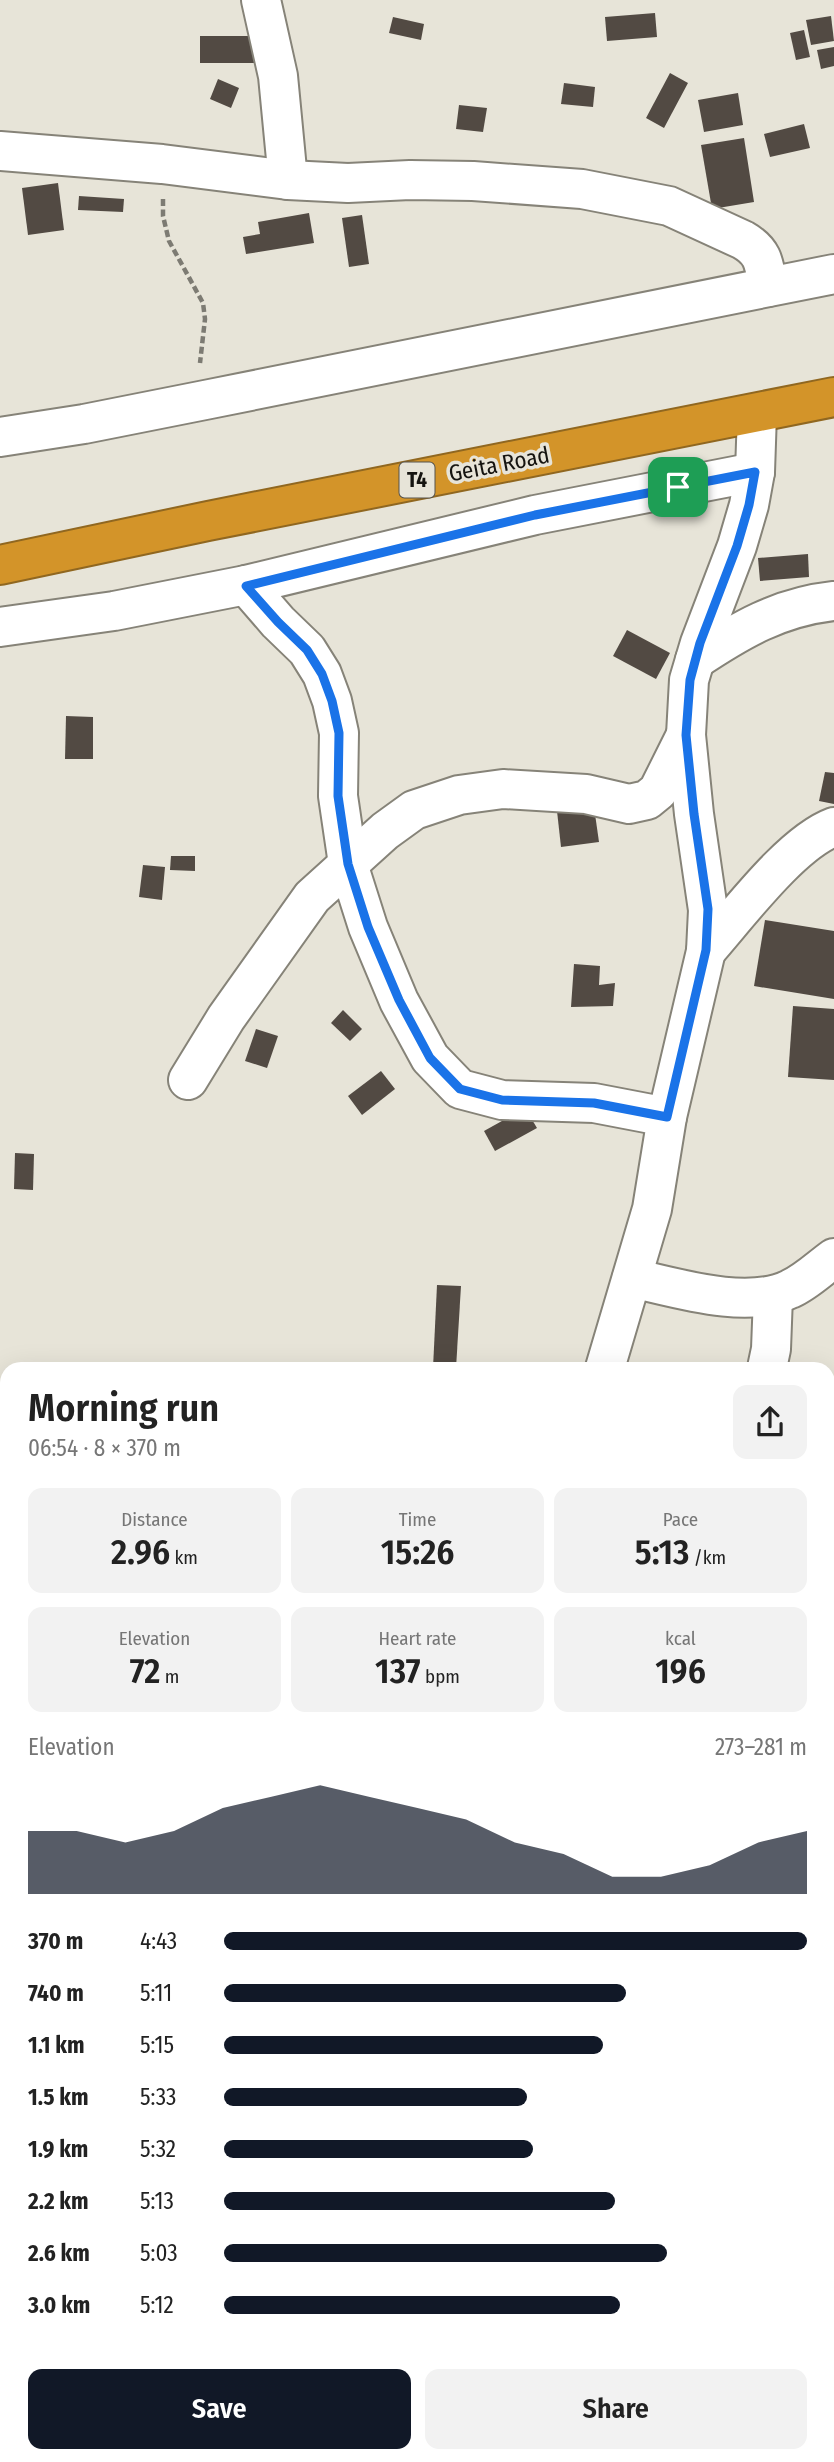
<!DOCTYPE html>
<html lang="en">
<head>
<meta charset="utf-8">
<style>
  body { margin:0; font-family:"Fira Sans Condensed",sans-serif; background:#f2f2f2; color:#222; height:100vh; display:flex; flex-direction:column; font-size:26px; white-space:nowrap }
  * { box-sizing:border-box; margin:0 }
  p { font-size:23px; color:#767676 }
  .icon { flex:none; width:38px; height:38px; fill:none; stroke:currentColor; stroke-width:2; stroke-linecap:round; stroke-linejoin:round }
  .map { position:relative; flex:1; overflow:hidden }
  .sheet { position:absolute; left:0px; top:1362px; width:835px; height:1101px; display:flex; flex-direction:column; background:#fff; border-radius:21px 21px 0 0; box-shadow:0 7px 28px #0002 }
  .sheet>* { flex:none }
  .pin { position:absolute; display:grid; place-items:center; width:60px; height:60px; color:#fff; margin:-30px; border-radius:14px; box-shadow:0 4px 10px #0006 }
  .round { display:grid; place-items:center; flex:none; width:74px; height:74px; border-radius:14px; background:#f2f2f2 }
  .headline { display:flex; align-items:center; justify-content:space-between; height:119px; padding:0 28px }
  h1 { font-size:38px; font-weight:600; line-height:52px }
  .figures { display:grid; grid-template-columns:repeat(3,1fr); gap:10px; height:119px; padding:7px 28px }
  .figures div { display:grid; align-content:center; border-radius:14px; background:#f2f2f2; text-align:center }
  .figures b { font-size:35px; font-weight:600 }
  .figures small { font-size:19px; font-weight:400 }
  .figures p { font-size:19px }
  .chart { height:196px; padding:14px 28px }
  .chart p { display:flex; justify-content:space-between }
  .chart svg { width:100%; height:126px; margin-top:7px; fill:#111827; opacity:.7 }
  .cta { display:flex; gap:14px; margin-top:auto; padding:14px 28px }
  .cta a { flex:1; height:80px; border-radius:14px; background:#111827; color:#fff; font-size:28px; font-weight:600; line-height:80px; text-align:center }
  .cta a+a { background:#f2f2f2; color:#222 }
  ul { padding:0 28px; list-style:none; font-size:23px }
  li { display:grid; grid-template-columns:112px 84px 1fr; align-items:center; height:52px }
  li i { height:18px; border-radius:9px; background:#111827 }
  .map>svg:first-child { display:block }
</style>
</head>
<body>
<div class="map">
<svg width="834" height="2462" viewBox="0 0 834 2462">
  <rect width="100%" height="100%" fill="#e7e4d8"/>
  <g fill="#524a43">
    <polygon points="655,13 657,37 607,41 605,17"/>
    <polygon points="831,16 834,41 811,45 806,20"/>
    <polygon points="393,17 424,24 421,40 389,33"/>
    <polygon points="804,30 810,57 796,60 790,33"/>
    <rect x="200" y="36" width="54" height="27"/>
    <polygon points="834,47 834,66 821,69 817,50"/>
    <polygon points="670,73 688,83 664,128 646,118"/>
    <polygon points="218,79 239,88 231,108 210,99"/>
    <polygon points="564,83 595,87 593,107 561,104"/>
    <polygon points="738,93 743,125 704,132 698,100"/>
    <polygon points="459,105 487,108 483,132 456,129"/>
    <polygon points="804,124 810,148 770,157 764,134"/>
    <polygon points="744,138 754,202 712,209 701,145"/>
    <polygon points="58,183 64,230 28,235 22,188"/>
    <polygon points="79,196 124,199 123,212 78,210"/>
    <polygon points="309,213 314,243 246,254 243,237 260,234 258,222"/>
    <polygon points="362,215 369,264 349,267 342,218"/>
    <polygon points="808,554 809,577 760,581 758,558"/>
    <polygon points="627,630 670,653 656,679 613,656"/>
    <polygon points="66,716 93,717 93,759 65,759"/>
    <polygon points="825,772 834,773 834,804 819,801"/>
    <polygon points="594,807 599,842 561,847 557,811"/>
    <polygon points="171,856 195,856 195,871 170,870"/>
    <polygon points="143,865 165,867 162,900 139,897"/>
    <polygon points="765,920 834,931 834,999 754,986"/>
    <polygon points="574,964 600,966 599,985 615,983 613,1006 571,1007"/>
    <polygon points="793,1006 834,1009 834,1080 788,1077"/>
    <polygon points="343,1010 362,1029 350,1041 331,1023"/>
    <polygon points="256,1029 278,1036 267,1068 245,1061"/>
    <polygon points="381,1071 395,1089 362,1115 348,1096"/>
    <polygon points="525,1108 537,1128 495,1151 484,1131"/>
    <polygon points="15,1153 34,1154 33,1190 14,1189"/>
    <polygon points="437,1285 461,1286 456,1368 433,1368"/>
    <polygon points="0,1409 7,1410 7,1437 1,1466"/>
    <polygon points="0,1622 2,1622 5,1658 0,1658"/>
    <polygon points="7,2308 7,2357 0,2354 0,2323"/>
    <polygon points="834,2343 834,2365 830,2366 828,2344"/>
  </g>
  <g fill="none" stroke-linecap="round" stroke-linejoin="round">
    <g stroke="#868378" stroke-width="42">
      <g id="minor">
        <polyline points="261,0 278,76 288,180"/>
        <path d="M 0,151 L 162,164 L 288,180 L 348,183 L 410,180 L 473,181 L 582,189 L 669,206 L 743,240 C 764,252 764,264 768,287"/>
        <polyline points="0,437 84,424 205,400 834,274"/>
        <polyline points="246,585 278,622 307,650 322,674 332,701 339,733 338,796 348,864 368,927 399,1001 430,1058 460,1089 502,1100 594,1103 667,1117"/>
        <polyline points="0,627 114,611 246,585 535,515 755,472"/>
        <path d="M 695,660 C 740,630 779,607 834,601"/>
        <path d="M 706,951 C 738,915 791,843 834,827"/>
        <polyline points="188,1080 226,1018 312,897 385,831 414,810 459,795 503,789 586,794 629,804 647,800 658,791 686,735"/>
        <path d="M 632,1278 C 677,1288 747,1310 790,1289 C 806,1282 820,1268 834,1258"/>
        <polyline points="605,1368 652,1209 667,1117 706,951 708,910 694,814 686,735 689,680 700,643 737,546 749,505 755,472 757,413"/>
        <polyline points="767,1368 771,1349 773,1296"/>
        <polyline points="0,1524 7,1525"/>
        <polyline points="828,1532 834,1529"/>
        <polyline points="828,1580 834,1596"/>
        <polyline points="0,2212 7,2212"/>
        <polyline points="828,2386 834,2399"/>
        <polyline points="480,2455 495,2462"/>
        <polyline points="544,2455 545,2462"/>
        <polyline points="76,2462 80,2455"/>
      </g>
    </g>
    <g stroke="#906720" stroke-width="42">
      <polyline id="highway" points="0,565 208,521 834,397"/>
    </g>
    <g stroke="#7d7b73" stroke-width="4.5" stroke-dasharray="7 3.5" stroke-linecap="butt">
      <polyline points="163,199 163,216 169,241 203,303 205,319 200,363"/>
      <polyline points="753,2462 758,2455"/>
    </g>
    <use href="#minor" stroke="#fff" stroke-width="38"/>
    <use href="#highway" stroke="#d39429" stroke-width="38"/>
  </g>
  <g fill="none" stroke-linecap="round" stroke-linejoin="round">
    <g stroke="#fff" stroke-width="14">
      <polygon id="route" points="755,472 749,505 737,546 700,643 690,680 686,735 694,814 708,909 706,950 667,1117 594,1103 502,1100 460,1089 430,1058 399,1000 368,927 348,864 338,796 339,733 332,701 322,674 307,650 278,622 246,586 535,515"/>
    </g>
    <use href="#route" stroke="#1a73e8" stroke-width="9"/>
  </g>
  <g text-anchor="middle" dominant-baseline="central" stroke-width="7" stroke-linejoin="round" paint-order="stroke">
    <rect fill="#e7e4d8" stroke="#54524c" stroke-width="2" x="399.5" y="462.5" width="35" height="35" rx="5"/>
    <g font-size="21" font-weight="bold" fill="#151410">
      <text x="417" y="480">T4</text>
    </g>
    <g font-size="23" fill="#151410" stroke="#e7e4d8">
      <text transform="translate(499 464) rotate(-11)">Geita Road</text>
    </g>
  </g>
</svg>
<div class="pin" style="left:678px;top:487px;background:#1e9e55"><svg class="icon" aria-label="arrive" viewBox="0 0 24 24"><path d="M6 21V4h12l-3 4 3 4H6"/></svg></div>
<section class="sheet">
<div class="headline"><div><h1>Morning run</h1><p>06:54 · 8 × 370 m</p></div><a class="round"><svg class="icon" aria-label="share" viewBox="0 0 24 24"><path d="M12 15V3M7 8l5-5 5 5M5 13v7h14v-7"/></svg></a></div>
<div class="figures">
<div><p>Distance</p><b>2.96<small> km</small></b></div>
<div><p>Time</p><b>15:26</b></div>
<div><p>Pace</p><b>5:13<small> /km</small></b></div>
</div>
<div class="figures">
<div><p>Elevation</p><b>72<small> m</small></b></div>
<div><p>Heart rate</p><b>137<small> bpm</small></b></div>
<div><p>kcal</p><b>196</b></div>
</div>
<div class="chart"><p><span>Elevation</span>273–281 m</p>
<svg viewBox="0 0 160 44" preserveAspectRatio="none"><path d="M0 44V22L10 22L20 26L30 22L40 14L50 10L60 6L70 10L80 14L90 18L100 26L110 30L120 38L130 38L140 34L150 26L160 22V44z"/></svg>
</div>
<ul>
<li><b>370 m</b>4:43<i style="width:100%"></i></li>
<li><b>740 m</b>5:11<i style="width:69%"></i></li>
<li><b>1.1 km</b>5:15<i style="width:65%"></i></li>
<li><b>1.5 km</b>5:33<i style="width:52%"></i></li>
<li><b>1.9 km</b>5:32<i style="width:53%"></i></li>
<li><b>2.2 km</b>5:13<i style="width:67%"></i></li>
<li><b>2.6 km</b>5:03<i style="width:76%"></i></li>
<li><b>3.0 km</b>5:12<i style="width:68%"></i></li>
</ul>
<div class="cta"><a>Save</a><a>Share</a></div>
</section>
</div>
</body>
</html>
